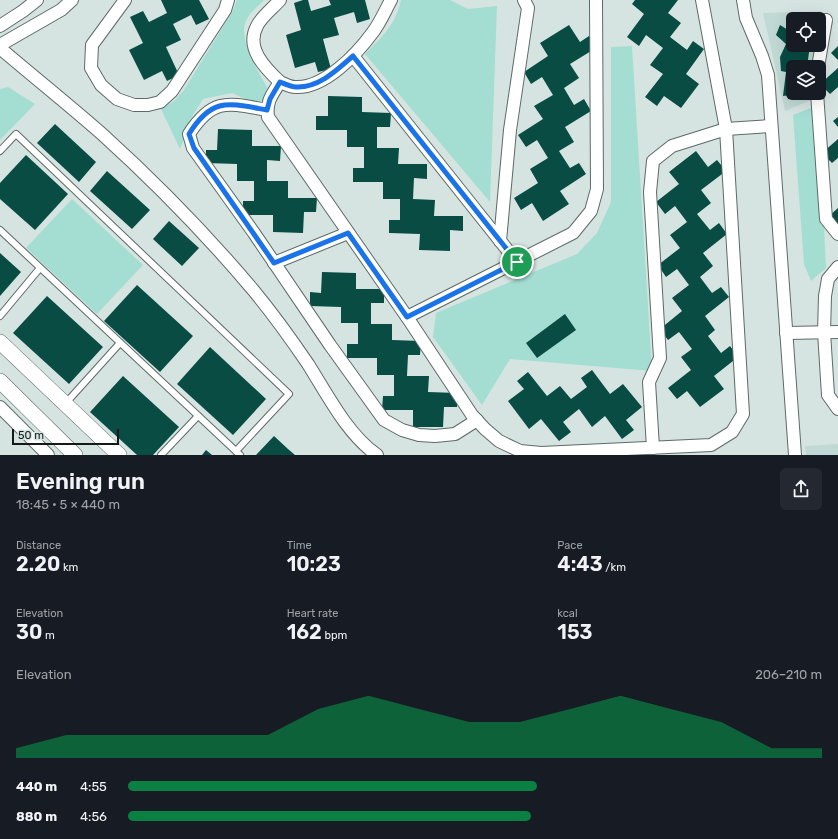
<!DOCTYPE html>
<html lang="en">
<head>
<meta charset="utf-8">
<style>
  body { margin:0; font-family:Rubik,sans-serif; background:#242831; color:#f1f3f6; height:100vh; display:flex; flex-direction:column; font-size:15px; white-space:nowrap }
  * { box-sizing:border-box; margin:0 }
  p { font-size:13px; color:#9ea1a6 }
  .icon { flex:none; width:22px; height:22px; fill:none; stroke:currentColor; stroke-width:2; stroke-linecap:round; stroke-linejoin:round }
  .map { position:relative; height:455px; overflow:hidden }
  .drawer { display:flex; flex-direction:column; background:#171b24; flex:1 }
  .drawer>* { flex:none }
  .fabs { position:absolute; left:786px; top:12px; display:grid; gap:8px }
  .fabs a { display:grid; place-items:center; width:40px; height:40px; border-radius:6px; background:#171b24; box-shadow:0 4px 16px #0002; font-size:20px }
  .scale { position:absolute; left:12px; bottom:10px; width:107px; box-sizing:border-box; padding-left:4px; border:2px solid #141918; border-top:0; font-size:11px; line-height:14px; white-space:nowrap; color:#141918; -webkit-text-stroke:3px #d6e4e1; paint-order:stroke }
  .pin { position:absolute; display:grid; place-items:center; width:34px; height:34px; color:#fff; margin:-17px; border:2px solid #fff; border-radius:50%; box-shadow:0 1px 4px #0007 }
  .round { display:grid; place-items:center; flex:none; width:42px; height:42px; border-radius:6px; background:#242831 }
  .headline { display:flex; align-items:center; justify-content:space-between; height:68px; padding:0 16px }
  h1 { font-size:22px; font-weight:600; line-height:30px }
  .figures { display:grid; grid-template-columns:repeat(3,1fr); gap:6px; height:68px; padding:4px 16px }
  .figures div { display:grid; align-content:center }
  .figures b { font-size:20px; font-weight:600 }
  .figures small { font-size:11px; font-weight:400 }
  .figures p { font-size:11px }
  .chart { height:112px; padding:8px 16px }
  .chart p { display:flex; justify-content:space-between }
  .chart svg { width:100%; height:72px; margin-top:4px; fill:#0b8043; opacity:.7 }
  ul { padding:0 16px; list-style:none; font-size:13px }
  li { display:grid; grid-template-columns:64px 48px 1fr; align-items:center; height:30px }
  li i { height:10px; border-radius:5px; background:#0b8043 }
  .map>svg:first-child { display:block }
</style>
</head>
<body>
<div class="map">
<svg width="838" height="455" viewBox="0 0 838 455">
  <rect width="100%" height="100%" fill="#d6e4e1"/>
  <g fill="#c1d9d4">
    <polygon points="821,11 819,32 819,19 793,19 793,45 818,45 815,67 793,67 793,93 812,93 811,100 785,111 763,13"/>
    <polygon points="838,444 838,455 806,455 805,446"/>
  </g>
  <g fill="#a4ddd2">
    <path d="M 237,0 L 264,0 C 259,6 250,12 247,19 C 236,37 259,73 268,89 L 259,105 L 232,93 L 203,99 L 193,115 L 180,149 L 161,109 L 174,101 L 184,90 L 232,12 Z"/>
    <path d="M 401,0 L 450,0 L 468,9 L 497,6 L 490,202 L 365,54 C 382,37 396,24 401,0 Z"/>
    <polygon points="632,46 652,371 510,359 482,405 433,337 436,313 577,254 597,233 611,202 611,47"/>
    <polygon points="8,87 35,104 0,140 0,89"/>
    <polygon points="818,105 826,268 811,281 804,264 793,115"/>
    <polygon points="72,199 143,265 97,314 26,248"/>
  </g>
  <g fill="#084c44">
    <polygon points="161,0 199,0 209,19 196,25 191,15 173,24 181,40 166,47 179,75 167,81 162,71 144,80 129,50 143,43 130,17 143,11 149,22 167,13"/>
    <polygon points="303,0 308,0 311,11 331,5 329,0 365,0 370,19 357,23 354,12 334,18 339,35 323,39 331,69 318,72 315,62 295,68 286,35 301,30 294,3"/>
    <polygon points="635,0 678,0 668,13 681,23 670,37 687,50 693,41 704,49 686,74 699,84 681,108 664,96 657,106 645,97 663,74 650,65 663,48 646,35 639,46 627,37 644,14 632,4"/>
    <polygon points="569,25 580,42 589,36 596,48 570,64 579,78 564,88 574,105 584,99 591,111 565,127 574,142 559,151 570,168 579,163 586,174 560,191 569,204 543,221 532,203 521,210 514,198 538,183 530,169 548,158 537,140 526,147 518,135 543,119 534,106 553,95 542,77 531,84 524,72 548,56 540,43"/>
    <polygon points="780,25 793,33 793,45 810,45 807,67 793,67 793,93 797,94 783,96 786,72 781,71 780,57 786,44 776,35"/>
    <polygon points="838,46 838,60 831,53"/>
    <polygon points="838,68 838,87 830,94 820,84"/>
    <polygon points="328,96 362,97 362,112 391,113 390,127 377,127 377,148 399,148 398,164 427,164 427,179 414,178 413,199 435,200 434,216 463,216 463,231 450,230 450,251 419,250 420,234 389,233 389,220 400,220 400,199 383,199 383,182 353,182 353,168 364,168 364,147 347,147 347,130 316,130 316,116 328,116"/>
    <polygon points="838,117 838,127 833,121"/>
    <polygon points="55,124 96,162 79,182 37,143"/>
    <polygon points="218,129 252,130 252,146 281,146 280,161 267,160 267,181 288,181 288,198 317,198 316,212 304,212 303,233 273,232 273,215 243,215 243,201 254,201 254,181 237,181 237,164 206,163 206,150 217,150"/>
    <polygon points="838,139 838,158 832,163 822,153"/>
    <polygon points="696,151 708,167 717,160 726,171 701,190 711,203 697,214 710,230 719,223 727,234 703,253 713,266 700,277 712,293 721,287 729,297 705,316 715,330 708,336 721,353 730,346 738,357 714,376 724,389 700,407 687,391 677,399 668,388 691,370 681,357 692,349 679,332 668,340 660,329 682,311 672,298 689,285 677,269 666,277 658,265 680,248 670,235 687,222 675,206 665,214 656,202 679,184 669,172"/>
    <polygon points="26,155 68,194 35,230 0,199 0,183"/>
    <polygon points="107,171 150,210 132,229 90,191"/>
    <polygon points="838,208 838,225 829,216"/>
    <polygon points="169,221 199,248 182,266 153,239"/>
    <polygon points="0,253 21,272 0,296"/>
    <polygon points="322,272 356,273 356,289 384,289 384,303 371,303 371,324 392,324 392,340 421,341 420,355 408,355 407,376 429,376 428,392 457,393 457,407 444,407 443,427 413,427 413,410 382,410 383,396 394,396 394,375 377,375 377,358 347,358 347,344 358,344 358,323 341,323 341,307 310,306 310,292 321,293"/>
    <polygon points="137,285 193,336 160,372 104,321"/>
    <polygon points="47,296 103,347 69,384 13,333"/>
    <polygon points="565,314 576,330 537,358 526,343"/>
    <polygon points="210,347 266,399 233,435 177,384"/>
    <polygon points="592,370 610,394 623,384 642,407 626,420 634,430 622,439 605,416 592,427 579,409 563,422 571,432 559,441 541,419 529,429 508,401 524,389 517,381 528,372 547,396 560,386 571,399 587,387 581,378"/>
    <polygon points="123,376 179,427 153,455 137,455 90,412"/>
    <polygon points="274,436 288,449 295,455 256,455"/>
    <polygon points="206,450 212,455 202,455"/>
  </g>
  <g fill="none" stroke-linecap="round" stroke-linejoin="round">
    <g stroke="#5d6a67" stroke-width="8">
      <g id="service">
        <polyline points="0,151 16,134 289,394 236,451"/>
        <polyline points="0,230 240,455"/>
        <polyline points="0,316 40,268"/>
        <polyline points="65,404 120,343"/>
        <polyline points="161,455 198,416"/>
      </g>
    </g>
    <g stroke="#5d6a67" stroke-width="14">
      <g id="minor">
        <polyline points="125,0 92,45 91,68 101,85 117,99 134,105 148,105 160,102 172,91 225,10 228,0"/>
        <path d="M 391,0 C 385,11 380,23 373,32 C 357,54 324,89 295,87 C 290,87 285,84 280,82 C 272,95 266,101 268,117 L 407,317 L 573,233 L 591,211 L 597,189 L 596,0"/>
        <polyline points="743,0 746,18 762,56 768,75 795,455"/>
        <polyline points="0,26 23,11 37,0"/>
        <polyline points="0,45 61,10 72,0"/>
        <path d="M 0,48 C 34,77 69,105 102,134 C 156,183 207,235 254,291 C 273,314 291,339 308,364 C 327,394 347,434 377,455"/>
        <polyline points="353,56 517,262"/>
        <polyline points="818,67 826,20"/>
        <path d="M 280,82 C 265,68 245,48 257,26 C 261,17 274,7 280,0"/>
        <polyline points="817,93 826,219 838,234"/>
        <path d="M 267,110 C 228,103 213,97 189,134 L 193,148 L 254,233 L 330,345 L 384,420 L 402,430 L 419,435 L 435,436 L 455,434 L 477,420"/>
        <polyline points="500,241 510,130 528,8 524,0"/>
        <polyline points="274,263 348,233"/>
        <polyline points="838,267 828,279 825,296 824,332 828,395 838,409"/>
        <polyline points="407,317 472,415 485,429 499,441 520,451 541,453 711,445 732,432 743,414 726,129 702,0"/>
        <polyline points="786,333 838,332"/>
        <polyline points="0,407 48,455"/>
        <polyline points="653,448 649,382 660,358 650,192 653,161 672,146 726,129 771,126"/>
      </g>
    </g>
    <g stroke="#5d6a67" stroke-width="16">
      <g id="tertiary">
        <polyline points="0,342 119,455"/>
        <polyline points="0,381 75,455"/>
      </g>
    </g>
    <use href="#service" stroke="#fff" stroke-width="6"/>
    <use href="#minor" stroke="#fff" stroke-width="12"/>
    <use href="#tertiary" stroke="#fff" stroke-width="15"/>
  </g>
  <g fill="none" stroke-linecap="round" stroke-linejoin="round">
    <g stroke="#fff" stroke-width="8">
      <path id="route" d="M 353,56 L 517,262 L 407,317 L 348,233 L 274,263 L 194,148 L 189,134 C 212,97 228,103 267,110 L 270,99 L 280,82 C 285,84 291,87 296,87 C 319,88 337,70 353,56 Z"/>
    </g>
    <use href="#route" stroke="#1a73e8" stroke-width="5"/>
  </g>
</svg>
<div class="fabs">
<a><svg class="icon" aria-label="locate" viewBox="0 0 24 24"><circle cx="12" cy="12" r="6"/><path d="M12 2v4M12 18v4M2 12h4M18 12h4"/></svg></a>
<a><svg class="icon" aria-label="layers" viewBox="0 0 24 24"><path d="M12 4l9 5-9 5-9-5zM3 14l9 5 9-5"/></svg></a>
</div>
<div class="scale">50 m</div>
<div class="pin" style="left:517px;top:262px;background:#1e9e55"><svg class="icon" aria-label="arrive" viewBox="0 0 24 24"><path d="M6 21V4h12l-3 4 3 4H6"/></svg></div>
</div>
<section class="drawer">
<div class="headline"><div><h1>Evening run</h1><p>18:45 · 5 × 440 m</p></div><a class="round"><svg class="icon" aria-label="share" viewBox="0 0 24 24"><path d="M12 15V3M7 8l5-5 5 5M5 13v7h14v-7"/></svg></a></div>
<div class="figures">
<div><p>Distance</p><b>2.20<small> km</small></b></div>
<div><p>Time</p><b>10:23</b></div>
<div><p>Pace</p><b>4:43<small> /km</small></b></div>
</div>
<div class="figures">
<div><p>Elevation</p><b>30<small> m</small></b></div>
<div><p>Heart rate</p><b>162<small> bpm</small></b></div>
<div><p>kcal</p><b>153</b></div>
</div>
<div class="chart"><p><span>Elevation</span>206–210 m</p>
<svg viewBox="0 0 160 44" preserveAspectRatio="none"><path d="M0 44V38L10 30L20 30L30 30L40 30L50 30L60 14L70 6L80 14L90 22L100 22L110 14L120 6L130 14L140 22L150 38L160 38V44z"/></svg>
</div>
<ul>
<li><b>440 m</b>4:55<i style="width:59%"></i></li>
<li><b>880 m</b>4:56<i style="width:58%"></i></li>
</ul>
</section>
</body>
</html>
